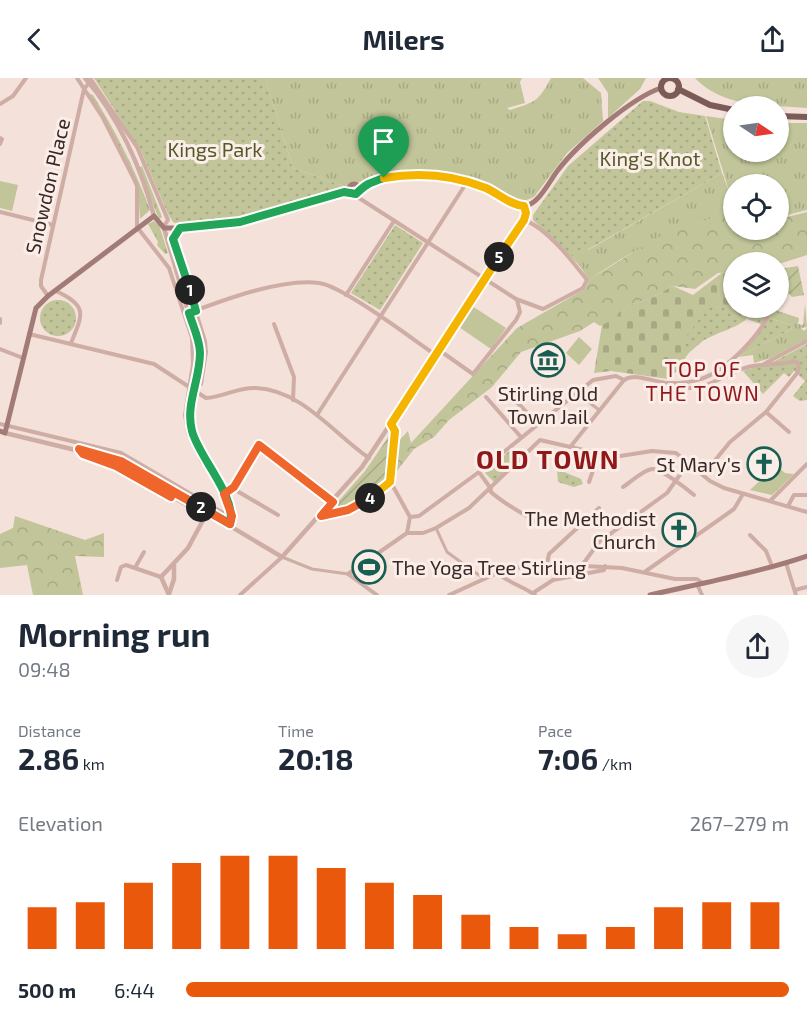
<!DOCTYPE html>
<html lang="en">
<head>
<meta charset="utf-8">
<style>
  body { margin:0; font-family:"Exo 2",sans-serif; background:#f6f6f7; color:#1f2937; height:100vh; display:flex; flex-direction:column; font-size:22px; white-space:nowrap }
  * { box-sizing:border-box; margin:0 }
  p { font-size:20px; color:#747a83 }
  .icon { flex:none; width:33px; height:33px; fill:none; stroke:currentColor; stroke-width:2; stroke-linecap:round; stroke-linejoin:round }
  .map { position:relative; height:517px; overflow:hidden }
  .drawer { display:flex; flex-direction:column; background:#fff; flex:1 }
  .drawer>* { flex:none }
  .needle { width:39px; rotate:103deg }
  .controls { position:absolute; left:723px; top:18px; display:grid; gap:12px }
  .controls a { display:grid; place-items:center; width:66px; height:66px; border-radius:50%; background:#fff; box-shadow:0 2px 4px #0004; font-size:30px }
  .pin { position:absolute; display:grid; place-items:center; width:51px; height:51px; color:#fff; margin:-62px -26px; border-radius:50% 50% 50% 0; rotate:-45deg; box-shadow:0 0 6px #0007 }
  .pin .icon { rotate:45deg }
  .km { position:absolute; width:30px; height:30px; margin:-15px; border-radius:50%; background:#222; color:#fff; font-size:16px; line-height:30px; text-align:center }
  .round { display:grid; place-items:center; flex:none; width:63px; height:63px; border-radius:32px; background:#f6f6f7 }
  .overview { display:flex; align-items:center; justify-content:space-between; height:102px; padding:0 18px }
  h1 { font-size:33px; font-weight:700; line-height:45px }
  .metrics { display:grid; grid-template-columns:repeat(3,1fr); gap:9px; height:102px; padding:6px 18px }
  .metrics div { display:grid; align-content:center }
  .metrics b { font-size:30px; font-weight:700 }
  .metrics small { font-size:16px; font-weight:400 }
  .metrics p { font-size:16px }
  .chart { height:168px; padding:12px 18px }
  .chart p { display:flex; justify-content:space-between }
  .chart svg { width:100%; height:108px; margin-top:6px; stroke:#ea580c; stroke-width:6 }
  ul { padding:0 18px; list-style:none; font-size:20px }
  li { display:grid; grid-template-columns:96px 72px 1fr; align-items:center; height:45px }
  li i { height:15px; border-radius:8px; background:#ea580c }
  header { display:flex; justify-content:space-between; align-items:center; height:78px; padding:0 18px; background:#fff; font-size:27px; font-weight:700 }
  .map>svg:first-child { display:block }
</style>
</head>
<body>
<header><svg class="icon" aria-label="back" viewBox="0 0 24 24"><path d="M15 5l-7 7 7 7"/></svg>Milers<svg class="icon" aria-label="share" viewBox="0 0 24 24"><path d="M12 15V3M7 8l5-5 5 5M5 13v7h14v-7"/></svg></header>
<div class="map">
<svg width="807" height="517" viewBox="0 0 807 517">
  <defs>
    <pattern id="grass-tufts" width="24" height="20" patternUnits="userSpaceOnUse" patternTransform="scale(1.5)"><rect width="24" height="20" fill="#c1c599"/><path d="M3 7l-1-3M5 7V3M7 7l1-3M15 17l-1-3M17 17v-4M19 17l1-3" fill="none" stroke="#a7a984"/></pattern>
    <pattern id="forest-crowns" width="20" height="18" patternUnits="userSpaceOnUse" patternTransform="scale(1.5)"><rect width="20" height="18" fill="#c1c599"/><path d="M2 6a3 3 0 1 1 6 0M12 15a3 3 0 1 1 6 0" fill="none" stroke="#a7a984"/></pattern>
    <pattern id="cemetery-stones" width="16" height="16" patternUnits="userSpaceOnUse" patternTransform="scale(1.5)"><rect width="16" height="16" fill="#c1c599"/><path d="M2 7V4a2 2 0 0 1 4 0v3zM10 15v-3a2 2 0 0 1 4 0v3z" fill="#a7a984"/></pattern>
    <pattern id="park-dots" width="8" height="8" patternUnits="userSpaceOnUse" patternTransform="scale(1.5)"><rect width="8" height="8" fill="#c1c599"/><path d="M2 2h.1M6 6h.1" fill="none" stroke="#a7a984" stroke-width="1.8" stroke-linecap="round"/></pattern>
    <pattern id="garden-furrows" width="10" height="10" patternUnits="userSpaceOnUse" patternTransform="scale(1.5)"><rect width="10" height="10" fill="#c1c599"/><path d="M-1 1l2-2M0 10L10 0M9 11l2-2" fill="none" stroke="#a7a984"/></pattern>
  </defs>
  <rect width="100%" height="100%" fill="#f4e1da"/>
  <g fill="url(#grass-tufts)">
    <path d="M 265,0 L 522,0 L 520,4 L 525,25 L 507,30 L 510,32 C 535,24 538,24 551,0 L 583,0 L 601,15 L 603,43 L 567,75 L 534,119 L 524,123 L 517,123 L 487,107 L 431,92 L 389,94 L 346,109 L 293,90 Z"/>
    <polygon points="598,0 646,0 640,11 608,40 608,15"/>
    <path d="M 695,0 L 807,0 L 807,30 C 769,27 723,30 695,0 Z"/>
    <path d="M 88,15 L 93,17 C 116,54 135,91 150,132 L 140,141 L 138,108 Z"/>
    <path d="M 706,38 L 733,42 L 734,74 L 778,74 L 779,45 L 807,45 L 807,132 L 779,139 L 778,106 L 734,106 L 733,138 L 727,136 C 677,150 631,172 589,202 L 572,176 L 585,168 L 588,172 L 722,95 L 729,113 Z"/>
    <polygon points="142,88 162,139 159,141 138,90"/>
    <polygon points="154,143 159,147 168,175 165,176 157,167 158,164 148,146"/>
    <polygon points="805,226 807,249 801,250 804,253 807,250 807,261 771,280 754,285 753,277 738,279 792,251 790,247 753,234 755,230 769,230 799,240 798,246 803,247"/>
    <polygon points="778,389 785,395 794,396 772,417 750,412 771,392"/>
  </g>
  <g fill="url(#forest-crowns)">
    <polygon points="807,134 807,177 779,186 734,184 733,194 718,195 695,211 673,208 649,221 629,227 615,241 600,248 594,244 580,253 521,274 492,309 449,342 434,359 414,371 393,398 397,365 408,353 411,365 517,250 585,211 590,201 658,159 727,135 733,138 734,152 741,154 778,152 779,141"/>
    <polygon points="15,438 85,462 104,455 104,479 75,478 83,517 33,517 27,487 0,490 0,456 13,450"/>
  </g>
  <path fill="url(#cemetery-stones)" d="M 723,194 L 733,194 L 734,230 L 755,230 C 744,253 713,252 695,268 C 684,278 681,292 668,301 L 611,293 L 594,295 L 602,247 L 614,241 L 629,227 L 649,221 L 673,208 L 693,217 Z"/>
  <g fill="url(#park-dots)">
    <polygon points="94,0 265,0 293,90 346,109 257,137 201,148 184,149 173,144 168,136 141,73"/>
    <polygon points="643,23 650,23 679,34 705,38 722,95 587,172 585,169 572,176 580,188 533,142 533,137 568,88"/>
    <polygon points="395,147 423,165 380,232 351,215"/>
    <circle cx="58" cy="240" r="18"/>
    <polygon points="711,225 730,229 745,242 704,262 685,278 684,262"/>
    <polygon points="753,234 790,247 792,251 738,279 763,247 747,241"/>
    <polygon points="807,266 807,322 800,323 793,318 805,303 794,293 789,299 784,295 763,316 743,293 775,283"/>
    <polygon points="509,373 523,375 494,404 485,395"/>
    <polygon points="557,391 581,401 583,406 574,409 558,404"/>
  </g>
  <g fill="url(#garden-furrows)">
    <polygon points="798,188 804,217 792,219 779,205 779,191"/>
    <polygon points="389,358 385,401 362,422 329,434 365,393"/>
  </g>
  <g fill="#c1c599">
    <polygon points="0,103 18,107 12,133 0,130"/>
    <polygon points="472,228 506,250 491,271 459,249"/>
    <polygon points="579,259 592,271 579,287 566,275"/>
  </g>
  <g fill="none" stroke-linecap="round" stroke-linejoin="round">
    <g stroke="#ceada5" stroke-width="3">
      <polyline points="499,182 508,187"/>
      <polyline points="581,318 599,332"/>
      <polyline points="374,417 390,404"/>
      <polyline points="436,450 447,474 483,500"/>
      <polyline points="282,479 312,491 348,496"/>
    </g>
    <g stroke="#ceada5" stroke-width="4">
      <polyline points="77,0 103,40 133,99 137,108 137,149 169,190 192,260 193,286 185,337 188,355 202,384"/>
      <polyline points="90,0 113,34"/>
      <polyline points="0,26 13,18 26,0"/>
      <polyline points="113,34 137,69 168,142 164,148"/>
      <polyline points="0,60 2,61 0,66"/>
      <path d="M 357,116 L 359,120 L 516,221 L 543,231 L 583,210 L 587,202 C 573,184 547,150 524,142"/>
      <polyline points="0,134 53,147"/>
      <polyline points="180,150 173,161 205,263 206,274 201,306"/>
      <path d="M 56,213 C 88,228 83,236 71,265"/>
      <polyline points="346,217 394,143"/>
      <polyline points="48,218 41,208 41,202 84,11 89,5"/>
      <path d="M 189,235 C 223,222 282,200 319,205 C 343,208 412,261 436,277"/>
      <polyline points="0,241 0,245"/>
      <polyline points="274,246 294,299 293,322"/>
      <path d="M 29,256 L 154,286 L 206,320 C 223,319 238,309 256,310 C 302,312 334,356 369,380"/>
      <polyline points="0,271 23,280"/>
      <polyline points="439,272 473,296 516,242 520,234 517,222"/>
      <polyline points="764,286 807,263"/>
      <path d="M 624,302 C 636,294 655,305 669,305 C 678,305 693,304 701,301 C 727,292 762,256 771,231"/>
      <path d="M 674,305 C 699,321 723,295 748,289 C 763,285 778,288 794,283 L 799,286 L 798,294 L 766,334 L 730,364 L 703,397"/>
      <polyline points="508,315 538,346"/>
      <polyline points="486,319 520,358"/>
      <polyline points="766,334 789,354"/>
      <polyline points="317,337 467,104"/>
      <polyline points="0,346 121,375 232,440"/>
      <polyline points="391,346 395,353 389,401 410,439"/>
      <polyline points="571,368 624,302"/>
      <polyline points="81,374 116,388 192,430"/>
      <polyline points="479,394 491,411"/>
      <polyline points="589,404 599,375"/>
      <path d="M 623,409 C 631,404 643,392 652,391 C 660,390 687,411 694,417"/>
      <polyline points="232,410 278,437"/>
      <path d="M 490,413 C 502,425 521,434 536,444"/>
      <polyline points="224,416 234,409 257,369 261,368 333,424"/>
      <polyline points="770,423 807,386"/>
      <polyline points="788,428 794,417 807,417"/>
      <polyline points="321,438 348,432 374,417"/>
      <polyline points="410,439 419,438 479,394 593,302 616,298 624,302"/>
      <polyline points="407,455 410,439"/>
      <polyline points="750,457 766,473 772,488"/>
      <polyline points="786,485 796,517"/>
      <polyline points="547,486 549,476 599,430"/>
      <polyline points="572,486 573,498"/>
      <polyline points="583,486 599,464 667,415 689,384"/>
      <polyline points="136,488 144,474"/>
      <polyline points="646,493 734,431 743,416"/>
      <path d="M 497,494 C 504,503 525,509 535,517"/>
      <polyline points="117,502 121,489 126,487 161,499"/>
      <polyline points="697,506 702,517"/>
      <polyline points="795,512 807,509"/>
      <polyline points="533,515 553,502 604,492 605,488"/>
      <polyline points="240,517 282,479"/>
      <polyline points="377,517 348,496 407,455 423,455 436,450 469,430 540,362 614,379 652,373 676,375 710,403 724,410 807,434"/>
      <polyline points="449,517 506,491 547,486 622,490 675,501 697,501 701,504"/>
    </g>
    <g stroke="#ceada5" stroke-width="4.5">
      <path d="M 85,0 C 118,38 141,89 154,138"/>
      <polyline points="164,150 200,274 191,323 191,349 224,416 232,438 230,446"/>
      <polyline points="5,355 121,383 282,479 362,389 521,147 526,135 524,128"/>
      <polyline points="169,516 174,501 174,487"/>
      <polyline points="169,517 161,499 188,470 208,433"/>
    </g>
    <g stroke="#a27b76" stroke-width="5">
      <circle cx="354" cy="111" r="5"/>
      <path d="M 359,110 C 395,89 451,94 488,111 C 499,116 512,130 525,128 C 539,126 550,102 558,92 C 578,66 631,20 661,10"/>
      <polyline points="0,353 5,355 36,230 48,218 154,138 164,150 203,150 240,144 349,113"/>
      <path d="M 650,517 C 703,505 756,495 807,478"/>
    </g>
    <g stroke="#7c5a56" stroke-width="6">
      <circle cx="670" cy="9" r="9"/>
      <polyline points="678,11 710,27 734,32"/>
      <polyline points="778,38 807,39"/>
    </g>
  </g>
  <g fill="none" stroke-linecap="round" stroke-linejoin="round">
    <g stroke="#fff" stroke-width="12">
      <path id="split-1" d="M 190,212 L 173,161 L 180,150 L 240,144 L 344,114 L 356,116 C 366,106 369,105 384,100"/>
    </g>
    <g stroke="#fff" stroke-width="12">
      <path id="split-2" d="M 190,212 L 196,233 L 189,235 C 193,248 200,262 200,275 C 200,302 185,327 192,353 C 199,380 237,418 230,446 L 201,429"/>
    </g>
    <g stroke="#fff" stroke-width="12">
      <polyline id="split-3" points="201,429 121,383 79,371 83,376 116,388 171,419 173,414 207,433"/>
    </g>
    <g stroke="#fff" stroke-width="12">
      <polyline id="split-4" points="207,433 230,446 232,438 224,416 234,409 259,367 333,424 321,438 348,432 370,420"/>
    </g>
    <g stroke="#fff" stroke-width="12">
      <polyline id="split-5" points="370,420 390,404 395,353 391,346 499,179"/>
    </g>
    <g stroke="#fff" stroke-width="12">
      <path id="split-6" d="M 384,100 C 419,94 454,97 486,110 C 499,116 510,127 524,128 L 526,135 L 524,142 L 499,179"/>
    </g>
    <use href="#split-1" stroke="#22a559" stroke-width="8"/>
    <use href="#split-2" stroke="#22a559" stroke-width="8"/>
    <use href="#split-3" stroke="#f0652b" stroke-width="8"/>
    <use href="#split-4" stroke="#f0652b" stroke-width="8"/>
    <use href="#split-5" stroke="#f5b400" stroke-width="8"/>
    <use href="#split-6" stroke="#f5b400" stroke-width="8"/>
  </g>
  <defs>
    <g id="museum-ring" transform="scale(1.725)"><circle r="9.5" fill="#fbede7" stroke="#185e52" stroke-width="1.5"/><path d="M0-6L6-3V-2H-6V-3ZM-5-1h2V3h-2ZM-1-1h2V3h-2ZM3-1h2V3H3ZM-6 4H6V6H-6Z" fill="#185e52"/></g>
    <g id="church-ring" transform="scale(1.725)"><circle r="9.5" fill="#fbede7" stroke="#185e52" stroke-width="1.5"/><path d="M-1.2-6h2.4v3.5h3.3v2.4h-3.3V6h-2.4V-.1h-3.3v-2.4h3.3Z" fill="#185e52"/></g>
    <g id="stadium-ring" transform="scale(1.725)"><circle r="9.5" fill="#fbede7" stroke="#185e52" stroke-width="1.5"/><path d="M0-5a6.5 5 0 1 0 0 10a6.5 5 0 1 0 0-10ZM-3.5-1.8h7v3.6h-7Z" fill="#185e52"/></g>
  </defs>
  <g fill-rule="evenodd">
    <use href="#museum-ring" x="548" y="282"/>
    <use href="#church-ring" x="764" y="386"/>
    <use href="#church-ring" x="679" y="452"/>
    <use href="#stadium-ring" x="369" y="489"/>
  </g>
  <g text-anchor="middle" dominant-baseline="central" stroke-width="6" stroke-linejoin="round" paint-order="stroke">
    <g font-size="20" fill="#545928" stroke="#fbede7">
      <text x="215" y="71">Kings Park</text>
      <text x="650" y="80">King's Knot</text>
    </g>
    <g font-size="20" fill="#382827" stroke="#fbede7">
      <text transform="translate(47 108) rotate(-77)">Snowdon Place</text>
    </g>
    <g font-size="20" fill="#382827" stroke="#fbede7" text-anchor="end">
      <text x="548" y="315" text-anchor="middle">Stirling Old<tspan x="548" dy="23">Town Jail</tspan></text>
      <text x="741" y="386">St Mary's</text>
      <text x="656" y="440">The Methodist<tspan x="656" dy="23">Church</tspan></text>
      <text x="392" y="489" text-anchor="start">The Yoga Tree Stirling</text>
    </g>
    <g font-size="21" letter-spacing="1.5" fill="#901819" stroke="#fbede7">
      <text x="703" y="290">TOP OF<tspan x="703" dy="24">THE TOWN</tspan></text>
    </g>
    <g font-size="26" font-weight="bold" letter-spacing="1.5" fill="#901819" stroke="#fbede7">
      <text x="548" y="380">OLD TOWN</text>
    </g>
  </g>
</svg>
<div class="controls">
<a><svg class="needle" viewBox="-14 -14 28 28"><path d="M0-13l5 13h-10z" fill="#e53935"/><path d="M0 13l5-13h-10z" fill="#747a83"/></svg></a>
<a><svg class="icon" aria-label="locate" viewBox="0 0 24 24"><circle cx="12" cy="12" r="6"/><path d="M12 2v4M12 18v4M2 12h4M18 12h4"/></svg></a>
<a><svg class="icon" aria-label="layers" viewBox="0 0 24 24"><path d="M12 4l9 5-9 5-9-5zM3 14l9 5 9-5"/></svg></a>
</div>
<div class="pin" style="left:384px;top:100px;background:#1e9e55"><svg class="icon" aria-label="arrive" viewBox="0 0 24 24"><path d="M6 21V4h12l-3 4 3 4H6"/></svg></div>
<b class="km" style="left:190px;top:212px">1</b>
<b class="km" style="left:201px;top:429px">2</b>
<b class="km" style="left:370px;top:420px">4</b>
<b class="km" style="left:499px;top:179px">5</b>
</div>
<section class="drawer">
<div class="overview"><div><h1>Morning run</h1><p>09:48</p></div><a class="round"><svg class="icon" aria-label="share" viewBox="0 0 24 24"><path d="M12 15V3M7 8l5-5 5 5M5 13v7h14v-7"/></svg></a></div>
<div class="metrics">
<div><p>Distance</p><b>2.86<small> km</small></b></div>
<div><p>Time</p><b>20:18</b></div>
<div><p>Pace</p><b>7:06<small> /km</small></b></div>
</div>
<div class="chart"><p><span>Elevation</span>267–279 m</p>
<svg viewBox="0 0 160 44" preserveAspectRatio="none"><path d="M5 44V27M15 44V25M25 44V17M35 44V9M45 44V6M55 44V6M65 44V11M75 44V17M85 44V22M95 44V30M105 44V35M115 44V38M125 44V35M135 44V27M145 44V25M155 44V25"/></svg>
</div>
<ul>
<li><b>500 m</b>6:44<i style="width:100%"></i></li>
</ul>
</section>
</body>
</html>
